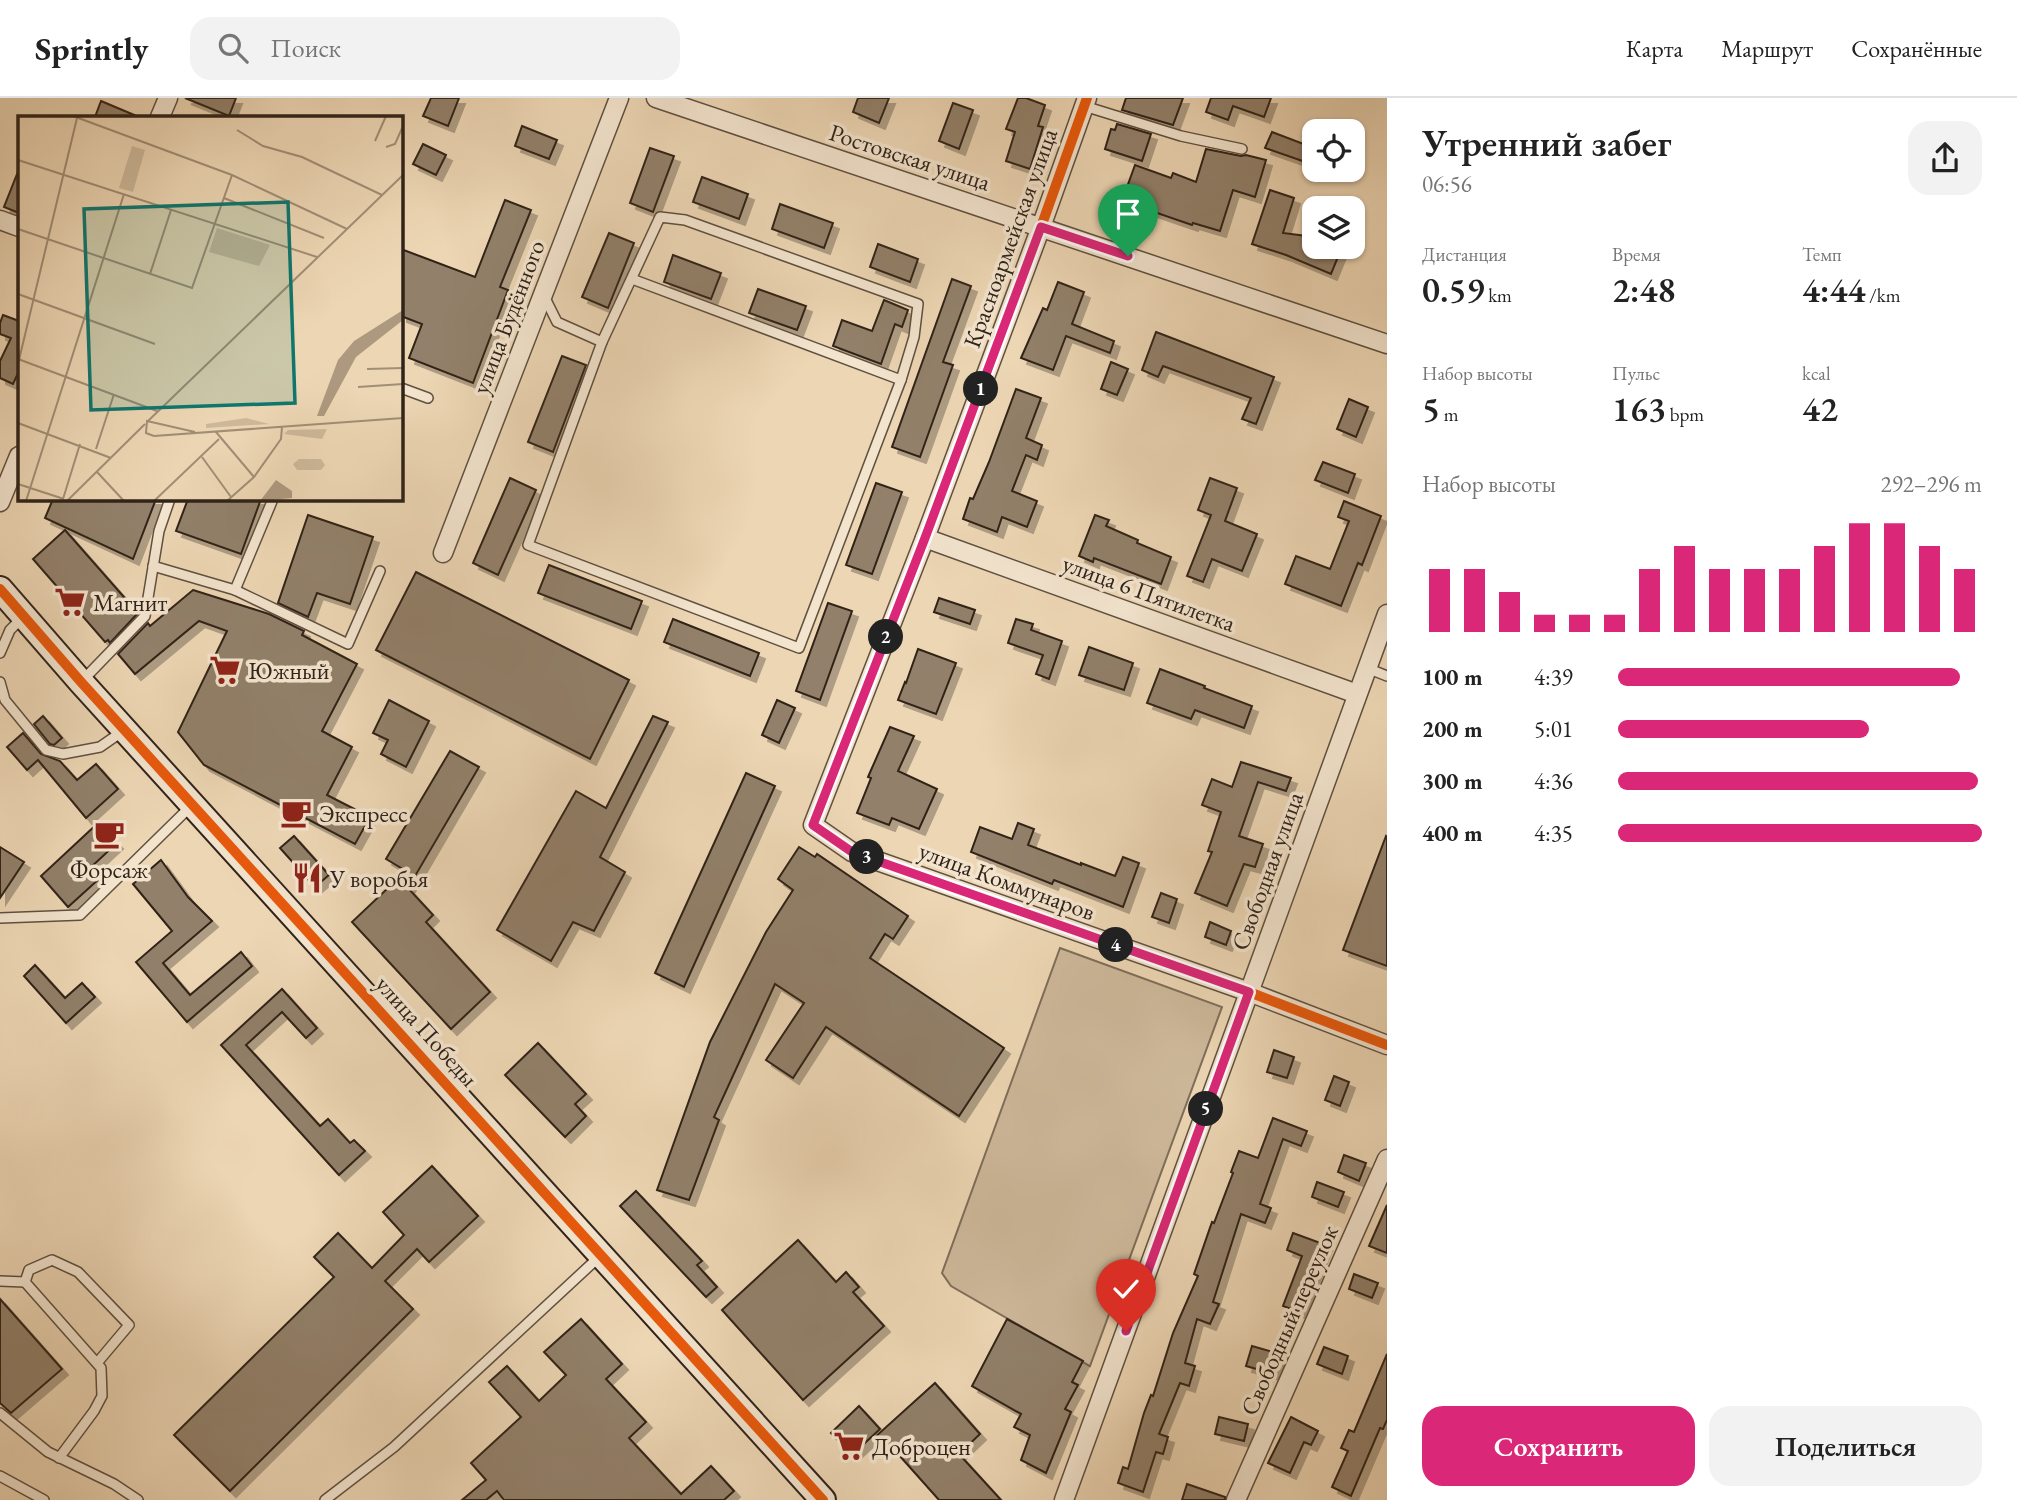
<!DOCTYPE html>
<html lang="ru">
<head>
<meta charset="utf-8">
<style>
  body { margin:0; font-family:"EB Garamond",serif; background:#f2f2f2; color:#222; height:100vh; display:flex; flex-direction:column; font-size:26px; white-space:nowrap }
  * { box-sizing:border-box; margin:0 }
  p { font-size:23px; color:#767676 }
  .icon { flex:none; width:38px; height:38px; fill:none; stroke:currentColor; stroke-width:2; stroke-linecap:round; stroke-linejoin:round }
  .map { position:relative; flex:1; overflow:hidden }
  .details { display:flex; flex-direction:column; background:#fff; width:630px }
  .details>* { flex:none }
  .controls { position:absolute; left:1302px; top:21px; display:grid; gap:14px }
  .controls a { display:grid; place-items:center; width:63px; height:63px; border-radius:14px; background:#fff; box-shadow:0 2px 5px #0004; font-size:35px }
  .pin { position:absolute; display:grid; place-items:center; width:60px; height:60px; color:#fff; margin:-72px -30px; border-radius:50% 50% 50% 0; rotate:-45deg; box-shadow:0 0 7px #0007 }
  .pin .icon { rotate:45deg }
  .km { position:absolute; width:35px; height:35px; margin:-18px; border-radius:50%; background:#222; color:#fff; font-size:19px; line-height:35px; text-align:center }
  .round { display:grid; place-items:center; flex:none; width:74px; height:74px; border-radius:21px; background:#f2f2f2 }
  .head { display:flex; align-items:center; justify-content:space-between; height:119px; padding:0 35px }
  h1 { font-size:38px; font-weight:600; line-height:52px }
  .metrics { display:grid; grid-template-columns:repeat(3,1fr); gap:10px; height:119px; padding:7px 35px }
  .metrics div { display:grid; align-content:center }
  .metrics b { font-size:35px; font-weight:600 }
  .metrics small { font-size:19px; font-weight:400 }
  .metrics p { font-size:19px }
  .chart { height:196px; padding:14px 35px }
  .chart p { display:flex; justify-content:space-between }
  .chart svg { width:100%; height:126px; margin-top:7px; stroke:#db2777; stroke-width:6 }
  .primary-button { display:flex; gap:14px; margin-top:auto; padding:14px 35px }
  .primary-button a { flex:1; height:80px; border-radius:21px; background:#db2777; color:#fff; font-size:28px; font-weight:600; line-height:80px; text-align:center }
  .primary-button a+a { background:#f2f2f2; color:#222 }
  ul { padding:0 35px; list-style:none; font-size:23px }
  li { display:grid; grid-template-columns:112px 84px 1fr; align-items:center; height:52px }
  li i { height:18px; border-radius:9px; background:#db2777 }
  header { display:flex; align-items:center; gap:42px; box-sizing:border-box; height:98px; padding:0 35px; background:#fff; border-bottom:2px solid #e0e0e0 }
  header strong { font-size:33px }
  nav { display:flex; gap:38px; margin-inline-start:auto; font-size:24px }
  .search { width:490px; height:63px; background:#f2f2f2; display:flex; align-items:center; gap:18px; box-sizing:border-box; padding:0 24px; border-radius:21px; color:#767676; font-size:26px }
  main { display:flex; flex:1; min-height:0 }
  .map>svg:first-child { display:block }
</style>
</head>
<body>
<header>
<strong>Sprintly</strong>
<div class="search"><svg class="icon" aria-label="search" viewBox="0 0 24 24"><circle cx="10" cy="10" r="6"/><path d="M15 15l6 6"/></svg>Поиск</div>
<nav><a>Карта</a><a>Маршрут</a><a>Сохранённые</a></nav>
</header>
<main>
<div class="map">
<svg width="1387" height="1402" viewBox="0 0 1387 1402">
  <defs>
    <filter id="shadow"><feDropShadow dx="6" dy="6" stdDeviation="0" flood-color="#0004"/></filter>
  </defs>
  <rect width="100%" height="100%" fill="#edd6b4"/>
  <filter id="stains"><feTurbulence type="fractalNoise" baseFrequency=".00286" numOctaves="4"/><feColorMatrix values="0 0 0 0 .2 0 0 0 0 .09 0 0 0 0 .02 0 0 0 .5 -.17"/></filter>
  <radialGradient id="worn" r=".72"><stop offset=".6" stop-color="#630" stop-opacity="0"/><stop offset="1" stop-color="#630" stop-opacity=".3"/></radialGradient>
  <polygon fill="#cdb89a" stroke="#7e6e5a" stroke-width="2" points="1060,850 1222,909 1090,1268 951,1188 942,1175"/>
  <g fill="#92806a" stroke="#302319" stroke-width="2" filter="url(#shadow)">
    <polygon points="185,0 236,0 229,18"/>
    <polygon points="431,0 459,0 448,28 423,18"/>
    <polygon points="858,0 889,0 879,25 853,14"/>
    <polygon points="1018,0 1026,0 1045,7 1038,28 1043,29 1030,71 1006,63 1015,34 1006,31"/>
    <polygon points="1126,0 1183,0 1173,27 1122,12"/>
    <polygon points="1211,0 1271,0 1264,19 1233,8 1228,22 1206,14"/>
    <polygon points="101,3 139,19 95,19"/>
    <polygon points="953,5 973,12 959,51 939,43"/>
    <polygon points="1117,26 1151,36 1142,63 1105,51 1111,31 1115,32"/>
    <polygon points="522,28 557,42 549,61 515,48"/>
    <polygon points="1272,34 1314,50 1314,67 1265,50"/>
    <polygon points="423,46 446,57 436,77 413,66"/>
    <polygon points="650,50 674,58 653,114 630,105"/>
    <polygon points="1206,51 1241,58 1246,57 1266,62 1255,99 1233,92 1220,133 1193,125 1192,127 1122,103 1135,67 1171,80 1173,75 1196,84"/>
    <polygon points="19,71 19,115 4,109"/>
    <polygon points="702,79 748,96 739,121 693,104"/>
    <polygon points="1270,92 1294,100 1283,135 1314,139 1314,149 1342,149 1331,176 1286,157 1252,146"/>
    <polygon points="505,102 531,112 500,189 508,192 473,285 409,260 422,226 401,218 401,151 475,179"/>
    <polygon points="780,106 833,125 824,150 772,131"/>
    <polygon points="609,135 634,145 608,210 582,199"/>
    <polygon points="878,146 918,161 910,184 870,169"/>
    <polygon points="673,157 721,175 711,201 664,184"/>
    <polygon points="952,181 971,188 943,264 953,267 920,359 892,349"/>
    <polygon points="1058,184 1084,194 1072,226 1114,243 1110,255 1066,238 1053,272 1021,260 1043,210 1047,212"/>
    <polygon points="758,191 806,208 797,232 749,215"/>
    <polygon points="884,202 908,212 902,229 895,226 881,266 833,248 842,222 872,233"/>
    <polygon points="3,217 19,223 19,273 13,286 0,280 0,263 11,240 0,236 0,225"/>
    <polygon points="1156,234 1274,279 1256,326 1242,321 1251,300 1163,268 1158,279 1142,272"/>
    <polygon points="562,258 586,267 553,354 528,344"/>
    <polygon points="1111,264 1128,271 1117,297 1101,291"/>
    <polygon points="1016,291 1041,300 1026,340 1042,347 1037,362 1026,357 1012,393 1037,403 1027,429 1002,419 997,434 963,421 970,400 973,401 989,364"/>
    <polygon points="1349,301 1368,309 1356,339 1337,331"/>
    <polygon points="1323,364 1355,376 1348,395 1315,382"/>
    <polygon points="510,380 536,392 498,477 473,465"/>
    <polygon points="1210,380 1237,390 1225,423 1257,436 1242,473 1212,461 1203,484 1187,478 1211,417 1198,412"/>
    <polygon points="876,385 902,394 872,476 846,467"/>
    <polygon points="53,401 156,401 133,461 45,420"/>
    <polygon points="188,401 261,401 241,456 176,433"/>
    <polygon points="1344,403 1381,418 1362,467 1358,465 1341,508 1285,486 1296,458 1330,471 1349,423 1338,419"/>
    <polygon points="308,417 373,439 350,506 317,495 308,519 278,505"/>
    <polygon points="1095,417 1109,422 1106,428 1138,442 1137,445 1171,459 1161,486 1094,460 1093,464 1079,458"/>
    <polygon points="65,432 138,515 110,545 108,542 105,544 33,461"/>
    <polygon points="549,467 642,503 631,531 538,495"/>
    <polygon points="416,474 629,582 590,661 376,552"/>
    <polygon points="193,492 269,516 304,533 302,537 357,566 322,633 352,649 327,697 370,719 355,746 204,667 178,634 227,533 199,523 135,576 118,556 148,525 150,528"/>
    <polygon points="939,500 975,512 970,526 934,514"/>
    <polygon points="828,505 852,513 820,602 796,593"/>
    <polygon points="673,521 759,555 750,578 664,544"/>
    <polygon points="1016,521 1033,526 1031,532 1062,543 1049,581 1036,576 1043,557 1008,545"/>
    <polygon points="1089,549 1133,565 1124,592 1079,577"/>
    <polygon points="918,551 956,565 936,616 898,602 905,584 906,585"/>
    <polygon points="1160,571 1205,588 1204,590 1252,608 1244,630 1195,612 1191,621 1147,605"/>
    <polygon points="389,602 429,623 406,669 381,656 388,642 373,635"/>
    <polygon points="777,602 795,610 779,645 762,637"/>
    <polygon points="43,618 62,640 54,647 50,646 34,626"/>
    <polygon points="653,618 668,624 600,759 625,774 594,833 573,824 551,863 497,832 576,693 606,710"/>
    <polygon points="890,629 914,638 898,673 937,691 919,731 892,720 889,727 857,715 871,680 868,679"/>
    <polygon points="23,635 41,656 60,663 77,682 96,666 118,691 86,720 38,662 27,672 7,649"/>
    <polygon points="450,653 479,669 408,790 433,817 426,824 490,894 451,931 352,824 406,773 386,761"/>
    <polygon points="1241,664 1291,680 1286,693 1258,684 1239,738 1263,746 1255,769 1244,766 1227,808 1195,795 1212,754 1208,753 1221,714 1202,707 1212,681 1232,689"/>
    <polygon points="746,675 775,688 684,889 655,875"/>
    <polygon points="98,725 117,745 90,770 99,781 68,809 41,778"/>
    <polygon points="1018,725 1034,731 1028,747 1081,767 1081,765 1115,778 1123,759 1139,765 1123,809 1054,782 1052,786 971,754 980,729 1012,741"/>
    <polygon points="294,738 329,777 315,789 280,750"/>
    <polygon points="1386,738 1387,739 1387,868 1343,852"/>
    <polygon points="0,749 24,764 0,800"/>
    <polygon points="799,749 815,759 817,756 908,818 893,841 885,836 870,860 1004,950 959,1018 826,929 793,980 766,962 804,905 775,886 714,1019 719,1022 689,1102 657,1092 710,944 766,834 793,792 778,781"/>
    <polygon points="161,762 188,799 212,823 163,865 190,897 241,854 252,868 187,924 136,864 172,833 133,786"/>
    <polygon points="1161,795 1177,801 1169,825 1152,819"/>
    <polygon points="1210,824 1231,833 1226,847 1205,839"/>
    <polygon points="35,867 65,900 82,885 95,899 66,925 24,878"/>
    <polygon points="282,891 317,930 306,940 282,914 246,947 320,1028 328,1021 350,1045 354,1042 365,1053 339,1077 221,947"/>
    <polygon points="538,945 586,996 575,1006 586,1018 565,1039 505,977"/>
    <polygon points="1274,952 1294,959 1287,980 1267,974"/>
    <polygon points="1334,978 1349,984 1340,1008 1325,1002"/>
    <polygon points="1273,1020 1307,1033 1301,1048 1283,1041 1260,1106 1271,1110 1265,1125 1241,1116 1213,1204 1219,1206 1210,1226 1197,1221 1185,1265 1195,1268 1189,1288 1180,1285 1159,1336 1168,1339 1163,1356 1156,1354 1143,1394 1118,1385 1123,1369 1128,1371 1144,1315 1151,1297 1153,1298 1173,1235 1198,1178 1194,1176 1212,1124 1214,1125 1233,1075 1231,1074 1239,1053 1258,1060"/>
    <polygon points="1344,1057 1366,1065 1359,1083 1338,1074"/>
    <polygon points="432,1068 478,1118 429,1164 417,1151 385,1183 413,1211 230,1393 174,1337 334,1179 314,1159 338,1135 372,1170 404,1137 383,1114"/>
    <polygon points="1317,1084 1344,1094 1338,1109 1312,1099"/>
    <polygon points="636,1093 702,1163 697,1167 717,1189 706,1199 620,1108"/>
    <polygon points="1387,1107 1387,1155 1369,1148"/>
    <polygon points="1293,1135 1326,1147 1299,1214 1283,1208 1302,1158 1287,1152"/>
    <polygon points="798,1142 836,1184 846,1174 859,1189 853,1194 884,1228 803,1302 722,1212"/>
    <polygon points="1354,1176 1378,1185 1372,1200 1349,1191"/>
    <polygon points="0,1201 62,1271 11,1315 0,1305"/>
    <polygon points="581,1221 622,1266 606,1281 646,1324 629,1340 681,1396 711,1368 734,1393 724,1402 504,1402 497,1393 486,1402 462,1402 486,1382 471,1365 521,1319 489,1284 507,1268 539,1303 566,1277 544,1254"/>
    <polygon points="1007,1221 1083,1263 1072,1284 1078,1287 1065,1311 1071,1314 1046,1375 1021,1362 1030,1337 1014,1329 1021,1316 972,1288"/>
    <polygon points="1252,1248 1280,1256 1274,1276 1246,1268"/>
    <polygon points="1324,1249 1348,1258 1342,1276 1317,1266"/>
    <polygon points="1387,1256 1387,1322 1383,1331 1380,1330 1351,1398 1332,1389 1348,1353 1341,1350 1349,1332 1354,1334"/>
    <polygon points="935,1285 980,1336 959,1356 1001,1402 939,1402 890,1347 884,1352 874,1340"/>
    <polygon points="859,1308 880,1331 852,1357 831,1335"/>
    <polygon points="1219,1319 1248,1326 1244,1343 1215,1336"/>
    <polygon points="1291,1319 1318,1333 1311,1347 1304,1344 1290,1375 1268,1365"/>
    <polygon points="1187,1386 1225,1399 1225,1402 1182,1402"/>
  </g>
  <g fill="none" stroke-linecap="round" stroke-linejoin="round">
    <g stroke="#5f5040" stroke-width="12">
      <g id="lane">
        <polyline points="1084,8 1181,38 1242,51"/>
        <polygon points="660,119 685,122 918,206 914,239 901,282 799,550 528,447 602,244"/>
        <polyline points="632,181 901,282"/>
        <polyline points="544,198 557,224 602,244"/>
        <polyline points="401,290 428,300"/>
        <polyline points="153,468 235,492 348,546 380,473"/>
        <polyline points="235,492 273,401"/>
        <polyline points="0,555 10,532 23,519"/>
        <polyline points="1367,570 1387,578"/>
        <polyline points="82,583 145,518 159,433 170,401"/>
        <polyline points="0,584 5,602 46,652 63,656 100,649 123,633"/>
        <polyline points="0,820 80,817 191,708"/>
        <polyline points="0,1183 25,1184"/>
        <polyline points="0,1315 48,1354 114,1386 138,1402"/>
        <polyline points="59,1360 94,1313 102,1298 101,1270 25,1184 29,1172 52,1162 78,1174 129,1227 97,1265"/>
        <polyline points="0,1378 44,1402"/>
        <polyline points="325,1402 394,1349 599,1159"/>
      </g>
    </g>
    <g stroke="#5f5040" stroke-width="21">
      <g id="street">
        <polyline points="656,0 1387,246"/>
        <polyline points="1087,0 1041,129 925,440 813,727 852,754 1249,894 1387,947"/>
        <polyline points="160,19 168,0"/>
        <polyline points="0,122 19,129"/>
        <polyline points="0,404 19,358"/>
        <polyline points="925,440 1357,596"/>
        <polyline points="443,455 619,0"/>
        <polyline points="1064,1402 1387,516"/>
        <polyline points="1236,1402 1387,1061"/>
      </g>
    </g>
    <g stroke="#302319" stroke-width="28">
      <polyline id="secondary" points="0,491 81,584 823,1402"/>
    </g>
    <use href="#lane" stroke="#f3e4ce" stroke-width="9"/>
    <use href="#street" stroke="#f3e4ce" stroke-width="18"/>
    <use href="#secondary" stroke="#f3e4ce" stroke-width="24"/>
    <g stroke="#f3e4ce" stroke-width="15">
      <g id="cycleway">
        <polyline points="1087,0 1041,129 925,440 813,727 852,754 1249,894 1387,947"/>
        <polyline points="0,491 81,584 823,1402"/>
      </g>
    </g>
    <use href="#cycleway" stroke="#e8590c" stroke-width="10"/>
  </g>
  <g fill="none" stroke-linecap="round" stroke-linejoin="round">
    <g stroke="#fff" stroke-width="14">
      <polyline id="route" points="1126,1233 1249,894 852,754 813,727 925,440 1041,129 1128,158"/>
    </g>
    <use href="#route" stroke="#db2777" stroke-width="9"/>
  </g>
  <defs>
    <g id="supermarket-bare" transform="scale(2.415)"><path d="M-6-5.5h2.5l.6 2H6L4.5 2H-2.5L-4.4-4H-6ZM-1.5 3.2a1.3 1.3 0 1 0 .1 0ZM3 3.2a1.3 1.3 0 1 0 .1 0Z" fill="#8f2418" stroke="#f3e4ce" stroke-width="2.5" paint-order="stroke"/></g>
    <g id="cafe-bare" transform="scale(2.415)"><path d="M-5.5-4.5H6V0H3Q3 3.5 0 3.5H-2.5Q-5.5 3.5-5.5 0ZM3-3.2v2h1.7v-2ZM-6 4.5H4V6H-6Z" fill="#8f2418" stroke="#f3e4ce" stroke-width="2.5" paint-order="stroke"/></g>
    <g id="restaurant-bare" transform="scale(2.415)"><path d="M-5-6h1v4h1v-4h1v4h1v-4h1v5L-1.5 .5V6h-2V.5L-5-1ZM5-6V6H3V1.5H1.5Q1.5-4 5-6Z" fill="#8f2418" stroke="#f3e4ce" stroke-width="2.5" paint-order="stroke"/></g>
  </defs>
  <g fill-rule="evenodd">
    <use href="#supermarket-bare" x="70" y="504"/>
    <use href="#supermarket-bare" x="225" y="572"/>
    <use href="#cafe-bare" x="296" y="715"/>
    <use href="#cafe-bare" x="109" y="736"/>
    <use href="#restaurant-bare" x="307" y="780"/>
    <use href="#supermarket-bare" x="849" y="1348"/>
  </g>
  <g text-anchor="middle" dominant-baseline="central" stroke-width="7" stroke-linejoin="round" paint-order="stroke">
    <g font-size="24" fill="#302319" stroke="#f3e4ce">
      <text transform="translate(910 59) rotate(18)">Ростовская улица</text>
      <text transform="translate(1010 140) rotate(-70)">Красноармейская улица</text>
      <text transform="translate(508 219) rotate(-69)">улица Будённого</text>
      <text transform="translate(1149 495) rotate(20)">улица 6 Пятилетка</text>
      <text transform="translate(1267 773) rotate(-70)">Свободная улица</text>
      <text transform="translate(1007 783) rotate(20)">улица Коммунаров</text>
      <text transform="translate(427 933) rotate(48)">улица Победы</text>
      <text transform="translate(1289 1222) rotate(-66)">Свободный переулок</text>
    </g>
    <g font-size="24" fill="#302319" stroke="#f3e4ce" text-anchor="start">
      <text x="93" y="504">Магнит</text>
      <text x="248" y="572">Южный</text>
      <text x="319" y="715">Экспресс</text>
      <text x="109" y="771" text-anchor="middle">Форсаж</text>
      <text x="330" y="780">У воробья</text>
      <text x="872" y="1348">Доброцен</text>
    </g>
  </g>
  <g transform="translate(18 18)">
    <rect width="385" height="385" fill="#edd6b4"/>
    <path d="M 114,30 L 127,34 L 115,76 L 101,72 ZM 199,112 L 252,129 L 241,150 L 191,136 ZM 228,302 L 251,308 L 188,312 L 188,308 ZM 309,313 L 304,323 L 266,318 L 270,314 ZM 281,343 L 303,343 L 307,349 L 303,354 L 279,354 L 275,348 Z" fill="#cdb89a"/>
    <path d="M 385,194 L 385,204 L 338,241 L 306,300 L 299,300 L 320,244 L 336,225 ZM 258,364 L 274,375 L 274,382 L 242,385 Z" fill="#ad997f"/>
    <path fill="none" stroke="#a18e76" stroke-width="2" d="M 55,0 L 214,59 L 329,113M 219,14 L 245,30 L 284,41 L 364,79M 357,25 L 368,0M 368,31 L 377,28 L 385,10M 0,44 L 299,141M 206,82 L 306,122M 0,113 L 174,172 L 214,59M 132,158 L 153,94M 0,178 L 137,228M 0,243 L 139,295M 0,248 L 59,2M 349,253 L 385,252M 340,271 L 385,268M 130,305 L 385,59M 0,307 L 93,342M 198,316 L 236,361M 136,320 L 385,302M 136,320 L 128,317 L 129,305 L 177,316M 78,333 L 96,278M 184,341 L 213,381M 79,356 L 106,385M 0,368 L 46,383M 45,383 L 62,328M 8,385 L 106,78M 49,385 L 127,308M 136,385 L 201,323M 209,385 L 236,361 L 263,323 L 264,311"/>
    <path fill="#0f766e" fill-opacity="0.15" stroke="#0f766e" stroke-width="3.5" d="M 270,86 L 277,287 L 73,294 L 66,93 Z"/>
    <rect width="385" height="385" fill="none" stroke="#302319" stroke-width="3.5"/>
  </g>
  <rect width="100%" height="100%" filter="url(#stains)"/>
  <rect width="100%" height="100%" fill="url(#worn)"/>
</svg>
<div class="controls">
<a><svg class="icon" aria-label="locate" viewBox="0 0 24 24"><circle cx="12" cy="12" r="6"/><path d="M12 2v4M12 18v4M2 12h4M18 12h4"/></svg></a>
<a><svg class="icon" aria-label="layers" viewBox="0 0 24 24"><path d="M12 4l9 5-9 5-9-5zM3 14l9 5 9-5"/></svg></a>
</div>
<div class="pin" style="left:1128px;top:158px;background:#1e9e55"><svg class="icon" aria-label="arrive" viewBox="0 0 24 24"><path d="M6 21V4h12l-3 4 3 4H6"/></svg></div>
<div class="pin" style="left:1126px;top:1233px;background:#d93025"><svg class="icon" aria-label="check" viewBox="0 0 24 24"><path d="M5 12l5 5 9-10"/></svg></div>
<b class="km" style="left:981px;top:291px">1</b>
<b class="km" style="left:886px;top:539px">2</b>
<b class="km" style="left:867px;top:759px">3</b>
<b class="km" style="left:1116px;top:847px">4</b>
<b class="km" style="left:1206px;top:1011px">5</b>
</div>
<section class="details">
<div class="head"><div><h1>Утренний забег</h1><p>06:56</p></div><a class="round"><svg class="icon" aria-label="share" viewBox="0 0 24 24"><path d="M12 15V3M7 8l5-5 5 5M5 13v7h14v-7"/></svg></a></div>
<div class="metrics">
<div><p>Дистанция</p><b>0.59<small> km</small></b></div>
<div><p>Время</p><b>2:48</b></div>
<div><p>Темп</p><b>4:44<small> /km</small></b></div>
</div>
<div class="metrics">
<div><p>Набор высоты</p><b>5<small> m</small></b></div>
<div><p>Пульс</p><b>163<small> bpm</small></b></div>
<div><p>kcal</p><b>42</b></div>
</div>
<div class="chart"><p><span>Набор высоты</span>292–296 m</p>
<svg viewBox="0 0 160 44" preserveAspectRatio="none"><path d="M5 44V22M15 44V22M25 44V30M35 44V38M45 44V38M55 44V38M65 44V22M75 44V14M85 44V22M95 44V22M105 44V22M115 44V14M125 44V6M135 44V6M145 44V14M155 44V22"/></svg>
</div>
<ul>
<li><b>100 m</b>4:39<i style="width:94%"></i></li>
<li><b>200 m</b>5:01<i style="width:69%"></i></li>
<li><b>300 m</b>4:36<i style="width:99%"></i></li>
<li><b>400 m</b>4:35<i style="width:100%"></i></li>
</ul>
<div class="primary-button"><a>Сохранить</a><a>Поделиться</a></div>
</section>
</main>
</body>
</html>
